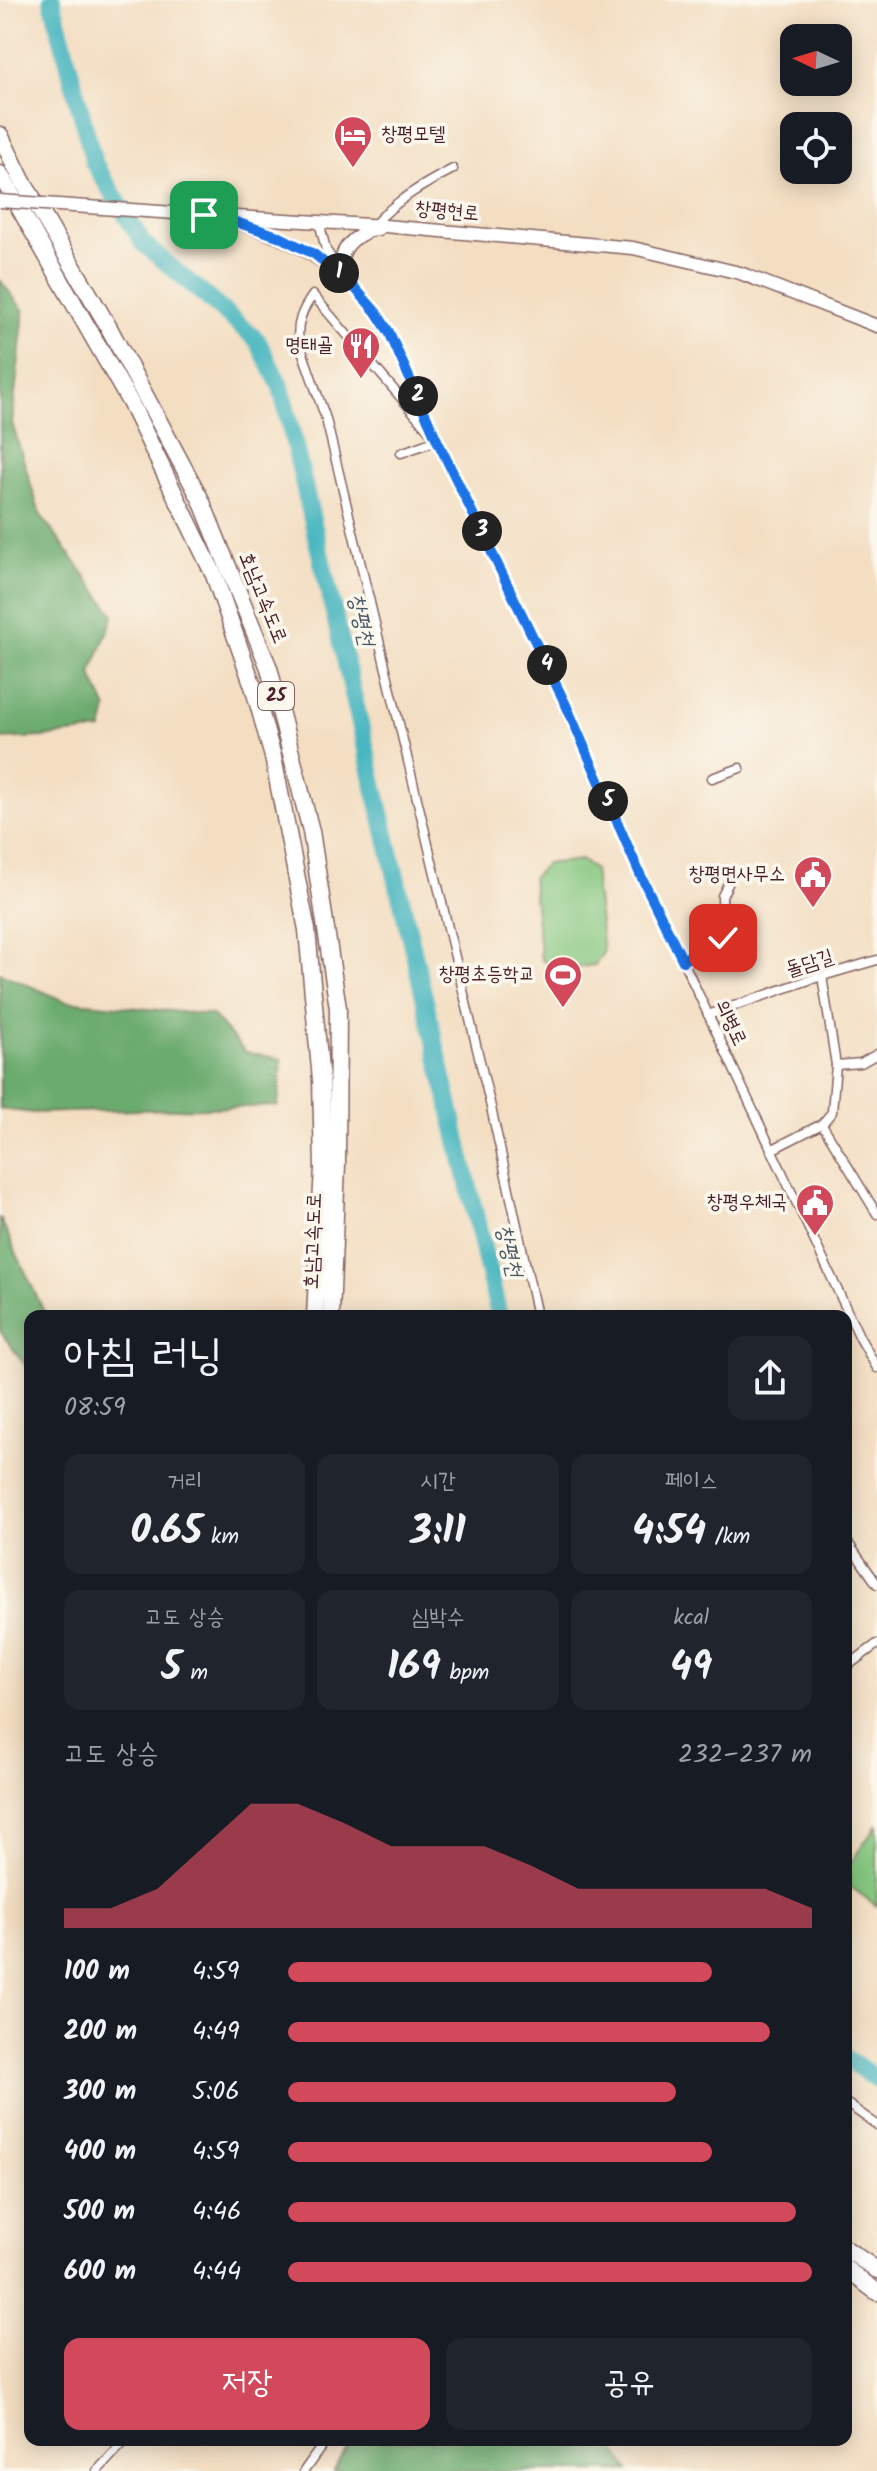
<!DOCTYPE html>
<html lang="ko">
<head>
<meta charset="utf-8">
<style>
  body { margin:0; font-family:Kalam,"Poor Story",sans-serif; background:#20242c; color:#f1f3f6; height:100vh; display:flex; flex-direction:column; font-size:30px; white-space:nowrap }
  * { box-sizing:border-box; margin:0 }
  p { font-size:26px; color:#9ea1a6 }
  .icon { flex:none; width:44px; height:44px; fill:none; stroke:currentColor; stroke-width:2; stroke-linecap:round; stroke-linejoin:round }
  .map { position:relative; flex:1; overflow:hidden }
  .sheet { position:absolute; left:24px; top:1310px; width:828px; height:1136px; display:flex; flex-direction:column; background:#171b24; border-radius:16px; box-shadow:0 4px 20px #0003 }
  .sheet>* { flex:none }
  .needle { width:52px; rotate:274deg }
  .controls { position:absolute; left:780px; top:24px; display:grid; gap:16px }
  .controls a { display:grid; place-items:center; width:72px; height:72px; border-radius:16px; background:#171b24; box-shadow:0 4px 20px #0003; font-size:40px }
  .pin { position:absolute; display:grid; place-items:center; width:68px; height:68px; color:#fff; margin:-34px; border-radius:16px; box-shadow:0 4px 12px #0006 }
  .km { position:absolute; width:40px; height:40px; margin:-20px; border-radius:50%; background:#222; color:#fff; font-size:22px; line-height:40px; text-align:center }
  .round { display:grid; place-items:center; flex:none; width:84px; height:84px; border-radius:16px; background:#20242c }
  .head { display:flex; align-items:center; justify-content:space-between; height:136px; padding:0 40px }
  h1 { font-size:44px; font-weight:600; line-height:60px }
  .stats { display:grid; grid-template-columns:repeat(3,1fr); gap:12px; height:136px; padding:8px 40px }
  .stats div { display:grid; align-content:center; border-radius:16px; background:#20242c; text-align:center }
  .stats b { font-size:40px; font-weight:600 }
  .stats small { font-size:22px; font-weight:400 }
  .stats p { font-size:22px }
  .chart { height:224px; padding:16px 40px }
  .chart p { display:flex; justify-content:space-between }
  .chart svg { width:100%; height:144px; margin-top:8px; fill:#d1495b; opacity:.7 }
  .action { display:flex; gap:16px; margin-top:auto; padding:16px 40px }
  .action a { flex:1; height:92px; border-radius:16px; background:#d1495b; color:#fff; font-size:32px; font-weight:600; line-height:92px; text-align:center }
  .action a+a { background:#20242c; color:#f1f3f6 }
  ul { padding:0 40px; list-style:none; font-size:26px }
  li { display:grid; grid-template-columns:128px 96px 1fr; align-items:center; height:60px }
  li i { height:20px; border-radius:10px; background:#d1495b }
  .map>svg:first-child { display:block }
</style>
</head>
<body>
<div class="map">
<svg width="877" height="2471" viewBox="0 0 877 2471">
  <rect width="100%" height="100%" fill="#fbf7ec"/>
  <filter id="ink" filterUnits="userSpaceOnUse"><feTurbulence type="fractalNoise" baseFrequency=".0125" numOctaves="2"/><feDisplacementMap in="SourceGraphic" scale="16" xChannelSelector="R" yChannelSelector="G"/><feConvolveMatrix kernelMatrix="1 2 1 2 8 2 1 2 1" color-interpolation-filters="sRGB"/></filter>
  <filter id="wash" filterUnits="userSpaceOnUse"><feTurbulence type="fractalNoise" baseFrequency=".006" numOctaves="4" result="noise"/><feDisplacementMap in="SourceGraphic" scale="32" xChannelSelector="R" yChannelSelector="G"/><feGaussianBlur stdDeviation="1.8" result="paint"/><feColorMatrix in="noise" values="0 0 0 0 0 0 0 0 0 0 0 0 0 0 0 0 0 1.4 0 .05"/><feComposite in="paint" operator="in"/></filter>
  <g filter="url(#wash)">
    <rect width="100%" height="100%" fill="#f3dec2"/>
    <g fill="#85c67f" stroke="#687255" stroke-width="2">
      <path d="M 581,860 L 594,870 L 603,953 L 595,965 C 575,967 557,974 541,959 L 532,878 L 546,864 Z"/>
      <polygon points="877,1825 877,1906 851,1887 847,1868"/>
    </g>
    <g fill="#6cab6e" stroke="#5b654c" stroke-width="2">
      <polygon points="0,280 24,311 12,423 40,514 114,615 91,674 107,709 102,730 42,737 0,739"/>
      <polygon points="0,973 65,1001 212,1015 245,1052 282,1059 278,1106 33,1113 0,1109"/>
      <polygon points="0,1218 46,1316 30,1316 30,1372 0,1331"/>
      <polygon points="351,2440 610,2440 629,2471 334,2471"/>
    </g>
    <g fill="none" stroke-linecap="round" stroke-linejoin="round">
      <g stroke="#47b6bf" stroke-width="18">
        <polyline points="52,0 94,163 143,243 257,340 281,387 499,1316"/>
        <polyline points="846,2058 877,2080"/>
      </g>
    </g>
  </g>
  <g filter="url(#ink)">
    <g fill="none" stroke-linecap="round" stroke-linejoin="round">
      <g stroke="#856260" stroke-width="11">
        <g id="street">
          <polyline points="319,221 326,250 338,268"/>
          <path d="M 374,225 C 396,200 424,184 453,169"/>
          <polyline points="352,284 376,312 389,332 437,440 566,705 640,874 683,961 860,1338 877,1368"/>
          <path d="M 401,453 L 437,440 L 313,295 C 302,310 296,324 299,342 L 326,419 L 490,1103 L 537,1316"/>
          <polyline points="712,778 740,768"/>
          <polyline points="683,961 693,953 723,938 722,896 729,882"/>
          <polyline points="822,976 836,1065"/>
          <polyline points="708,1015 809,980 877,960"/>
          <polyline points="822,1124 877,1214"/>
          <polyline points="771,1150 822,1124 832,1112 836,1065 861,1063 877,1054"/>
          <polyline points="846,1540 877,1584"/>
          <polyline points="846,1667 877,1644"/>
          <polyline points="846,2103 877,2125"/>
          <polyline points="97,2471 126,2440"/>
          <polyline points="304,2471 326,2440"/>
        </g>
      </g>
      <g stroke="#856260" stroke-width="15">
        <g id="secondary">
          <polyline points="204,215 385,226 633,248 740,273 877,326"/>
          <path d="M 236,222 C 288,239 312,250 354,287 C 350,280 343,271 342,263 C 341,244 362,231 378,229"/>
        </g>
      </g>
      <g stroke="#856260" stroke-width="19">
        <g id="highway">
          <polyline points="0,135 22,180 108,326 201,500 269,668 311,831 338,1008 337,1164 331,1316"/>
          <polyline points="0,174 130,402 214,575 253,686 273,757 307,930 321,1080 323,1168 315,1316"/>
          <polyline points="846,2249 877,2270"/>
          <polyline points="846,2269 877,2292"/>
        </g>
      </g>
      <use href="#street" stroke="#fff" stroke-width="8"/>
      <use href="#secondary" stroke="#fff" stroke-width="12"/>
      <use href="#highway" stroke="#fff" stroke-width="16"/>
      <g stroke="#856260" stroke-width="15" stroke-linecap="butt">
        <polyline id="secondary-bridge" points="0,201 204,215"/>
      </g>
      <use href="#secondary-bridge" stroke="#fff" stroke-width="12"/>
    </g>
  </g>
  <g fill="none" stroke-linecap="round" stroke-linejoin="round" filter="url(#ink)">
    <g stroke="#fff" stroke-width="16">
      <polyline id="route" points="204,215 218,216 278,236 314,254 354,287 376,312 389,332 437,440 566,705 640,874 683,961 693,953 723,938"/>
    </g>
    <use href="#route" stroke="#1a73e8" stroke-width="10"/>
  </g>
  <defs>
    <g id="hotel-pin" transform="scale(2)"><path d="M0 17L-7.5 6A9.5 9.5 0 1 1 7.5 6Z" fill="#d1495b" stroke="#fbf7ec"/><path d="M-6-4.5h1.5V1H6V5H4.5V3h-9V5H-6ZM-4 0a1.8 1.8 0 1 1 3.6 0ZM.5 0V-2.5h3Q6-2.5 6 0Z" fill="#fff"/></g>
    <g id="restaurant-pin" transform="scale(2)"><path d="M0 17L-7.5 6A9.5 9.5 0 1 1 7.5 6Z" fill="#d1495b" stroke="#fbf7ec"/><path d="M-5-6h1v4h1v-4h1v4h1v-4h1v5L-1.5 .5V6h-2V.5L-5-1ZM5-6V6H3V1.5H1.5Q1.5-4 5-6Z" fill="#fff"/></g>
    <g id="civic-pin" transform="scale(2)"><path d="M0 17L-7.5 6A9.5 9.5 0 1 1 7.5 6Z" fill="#d1495b" stroke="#fbf7ec"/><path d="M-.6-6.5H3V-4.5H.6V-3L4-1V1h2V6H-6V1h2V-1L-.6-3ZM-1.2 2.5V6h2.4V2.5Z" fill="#fff"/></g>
    <g id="stadium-pin" transform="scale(2)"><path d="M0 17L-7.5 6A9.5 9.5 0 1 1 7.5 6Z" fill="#d1495b" stroke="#fbf7ec"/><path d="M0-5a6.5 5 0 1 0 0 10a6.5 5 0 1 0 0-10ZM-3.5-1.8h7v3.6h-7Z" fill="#fff"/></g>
  </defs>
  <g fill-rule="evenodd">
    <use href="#hotel-pin" x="353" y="135"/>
    <use href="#restaurant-pin" x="361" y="346"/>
    <use href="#civic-pin" x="813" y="875"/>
    <use href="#stadium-pin" x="563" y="975"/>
    <use href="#civic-pin" x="815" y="1203"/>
  </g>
  <g text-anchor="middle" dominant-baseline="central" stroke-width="7" stroke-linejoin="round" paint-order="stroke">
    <rect fill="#fbf7ec" stroke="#7f6065" stroke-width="2" x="258" y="682" width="36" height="28" rx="6"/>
    <g font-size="18" font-weight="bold" fill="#4a1f2b">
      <text x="276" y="696">25</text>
    </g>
    <g font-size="20" fill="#4a1f2b" stroke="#fbf7ec" text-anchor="end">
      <text x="381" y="135" text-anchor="start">창평모텔</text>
      <text x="333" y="346">명태골</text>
      <text x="785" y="875">창평면사무소</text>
      <text x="535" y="975">창평초등학교</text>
      <text x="787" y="1203">창평우체국</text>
    </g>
    <g font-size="20" fill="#4a1f2b" stroke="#fbf7ec">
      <text transform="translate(447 212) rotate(5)">창평현로</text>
      <text transform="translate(262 598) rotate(68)">호남고속도로</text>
      <text transform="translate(810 964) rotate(-18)">돌담길</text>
      <text transform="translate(730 1023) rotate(65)">의병로</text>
      <text transform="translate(314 1241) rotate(-88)">호남고속도로</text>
    </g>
    <g font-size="22" font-style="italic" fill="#495b66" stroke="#fbf7ec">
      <text transform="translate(360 620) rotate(77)">창평천</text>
      <text transform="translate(508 1251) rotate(77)">창평천</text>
    </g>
  </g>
</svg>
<div class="controls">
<a><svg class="needle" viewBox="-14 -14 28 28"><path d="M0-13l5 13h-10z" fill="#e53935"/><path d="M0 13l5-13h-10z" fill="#9ea1a6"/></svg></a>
<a><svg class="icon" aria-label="locate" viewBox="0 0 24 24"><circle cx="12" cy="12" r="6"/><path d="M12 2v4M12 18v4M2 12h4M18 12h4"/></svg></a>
</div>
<div class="pin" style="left:204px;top:215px;background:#1e9e55"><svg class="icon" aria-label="arrive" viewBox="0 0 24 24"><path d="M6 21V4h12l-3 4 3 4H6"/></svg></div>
<div class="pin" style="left:723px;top:938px;background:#d93025"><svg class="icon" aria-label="check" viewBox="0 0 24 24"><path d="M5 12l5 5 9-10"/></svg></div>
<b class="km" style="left:339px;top:273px">1</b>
<b class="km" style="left:418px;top:396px">2</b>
<b class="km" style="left:482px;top:531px">3</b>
<b class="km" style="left:547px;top:665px">4</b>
<b class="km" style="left:608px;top:801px">5</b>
<section class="sheet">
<div class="head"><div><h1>아침 러닝</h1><p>08:59</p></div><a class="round"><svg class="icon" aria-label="share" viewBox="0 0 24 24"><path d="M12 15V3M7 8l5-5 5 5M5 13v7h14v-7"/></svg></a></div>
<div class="stats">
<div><p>거리</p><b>0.65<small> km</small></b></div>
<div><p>시간</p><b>3:11</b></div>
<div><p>페이스</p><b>4:54<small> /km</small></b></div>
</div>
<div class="stats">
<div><p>고도 상승</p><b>5<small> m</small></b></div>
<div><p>심박수</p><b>169<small> bpm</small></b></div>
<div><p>kcal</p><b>49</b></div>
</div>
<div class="chart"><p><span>고도 상승</span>232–237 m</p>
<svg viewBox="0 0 160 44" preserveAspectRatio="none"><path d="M0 44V38L10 38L20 32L30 19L40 6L50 6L60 12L70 19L80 19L90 19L100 25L110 32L120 32L130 32L140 32L150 32L160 38V44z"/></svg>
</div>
<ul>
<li><b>100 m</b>4:59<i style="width:81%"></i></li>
<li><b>200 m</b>4:49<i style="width:92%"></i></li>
<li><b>300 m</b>5:06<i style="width:74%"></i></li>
<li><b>400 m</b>4:59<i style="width:81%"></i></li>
<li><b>500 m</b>4:46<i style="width:97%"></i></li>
<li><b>600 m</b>4:44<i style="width:100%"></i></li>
</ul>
<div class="action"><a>저장</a><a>공유</a></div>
</section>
</div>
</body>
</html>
